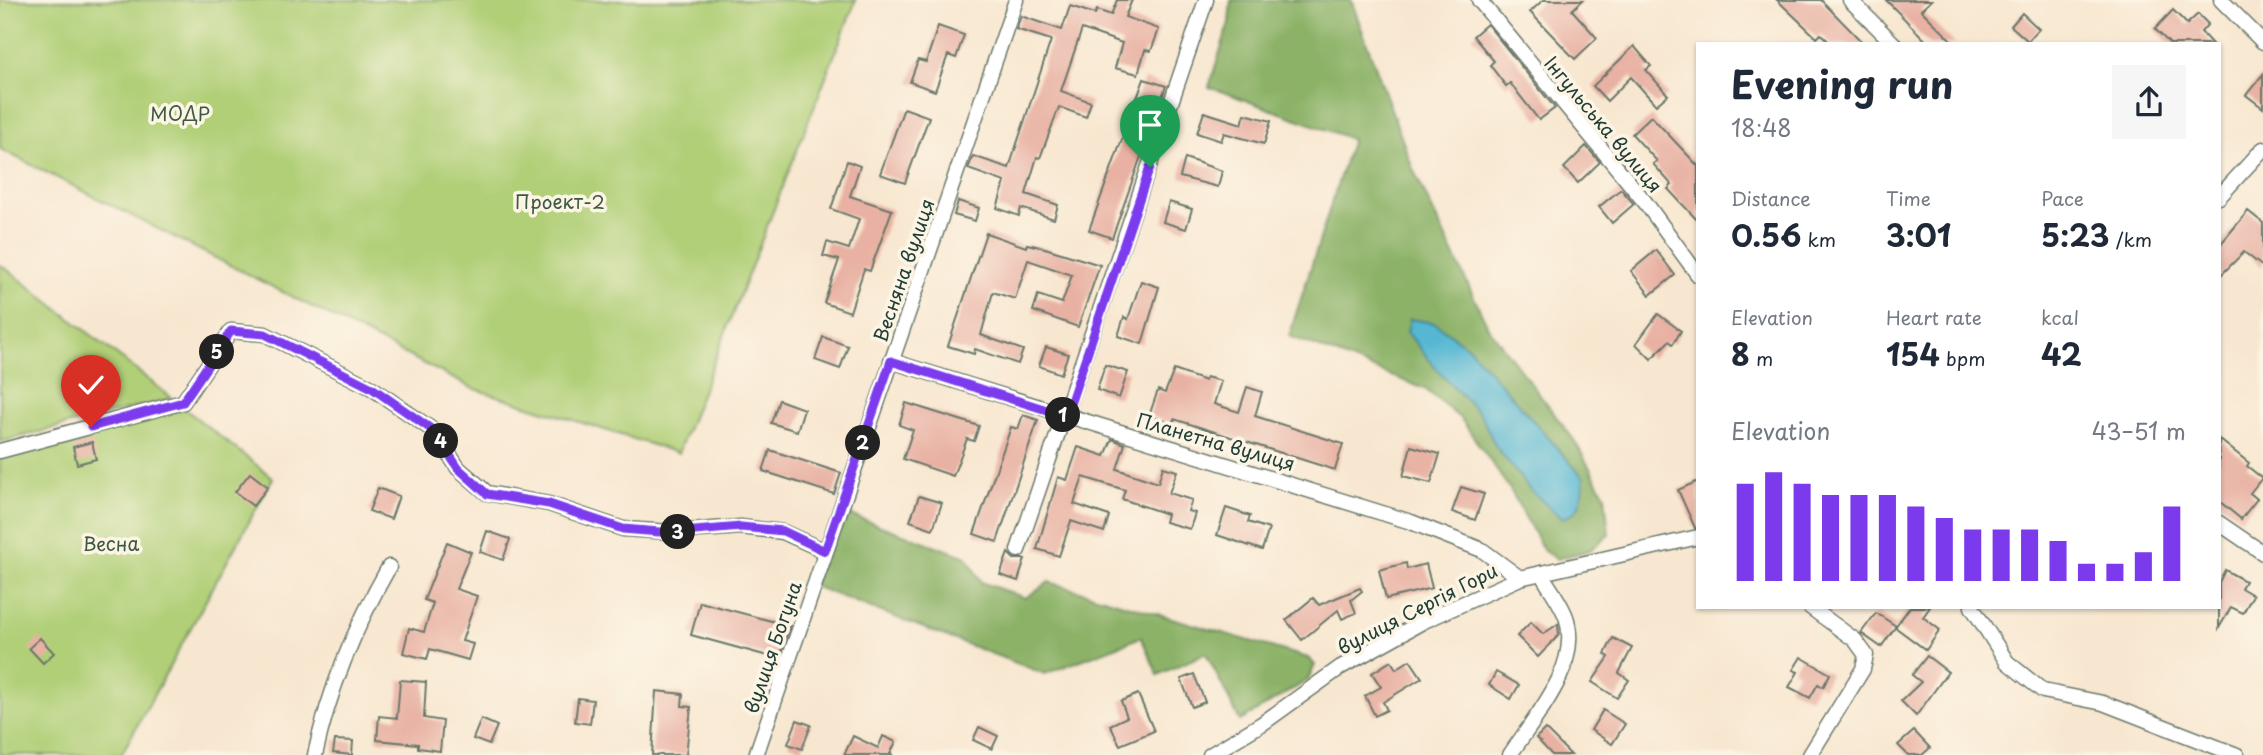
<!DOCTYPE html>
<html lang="en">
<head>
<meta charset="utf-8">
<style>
  body { margin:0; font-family:"Playpen Sans",sans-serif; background:#f6f6f7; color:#1f2937; height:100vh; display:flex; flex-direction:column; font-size:26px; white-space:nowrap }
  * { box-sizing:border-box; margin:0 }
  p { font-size:23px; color:#747a83 }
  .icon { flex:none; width:38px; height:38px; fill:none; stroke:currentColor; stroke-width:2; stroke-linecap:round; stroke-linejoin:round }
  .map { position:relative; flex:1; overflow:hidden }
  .panel { position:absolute; left:1696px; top:42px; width:525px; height:567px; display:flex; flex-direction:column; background:#fff; border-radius:0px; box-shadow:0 2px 5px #0004 }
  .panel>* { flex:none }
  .pin { position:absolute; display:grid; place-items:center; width:60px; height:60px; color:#fff; margin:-72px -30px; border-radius:50% 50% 50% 0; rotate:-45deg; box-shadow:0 0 7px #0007 }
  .pin .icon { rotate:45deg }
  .km { position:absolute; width:35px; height:35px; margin:-18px; border-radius:50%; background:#222; color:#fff; font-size:19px; line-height:35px; text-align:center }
  .round { display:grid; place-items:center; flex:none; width:74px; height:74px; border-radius:0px; background:#f6f6f7 }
  .headline { display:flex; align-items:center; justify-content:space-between; height:119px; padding:0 35px }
  h1 { font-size:38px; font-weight:700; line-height:52px }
  .stats { display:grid; grid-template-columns:repeat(3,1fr); gap:10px; height:119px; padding:7px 35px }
  .stats div { display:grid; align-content:center }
  .stats b { font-size:30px; font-weight:700 }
  .stats small { font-size:19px; font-weight:400 }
  .stats p { font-size:19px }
  .chart { height:196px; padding:14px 35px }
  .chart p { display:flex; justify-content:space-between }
  .chart svg { width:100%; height:126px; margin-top:7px; stroke:#7c3aed; stroke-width:6 }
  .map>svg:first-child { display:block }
</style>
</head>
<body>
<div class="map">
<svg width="2263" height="755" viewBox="0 0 2263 755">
  <rect width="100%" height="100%" fill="#fcf5e5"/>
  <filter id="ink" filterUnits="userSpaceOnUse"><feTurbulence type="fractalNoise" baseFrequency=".0143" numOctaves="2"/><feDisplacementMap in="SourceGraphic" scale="14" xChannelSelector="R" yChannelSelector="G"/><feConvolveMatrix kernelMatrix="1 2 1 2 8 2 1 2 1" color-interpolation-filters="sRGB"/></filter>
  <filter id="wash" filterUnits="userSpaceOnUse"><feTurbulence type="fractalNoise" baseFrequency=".00686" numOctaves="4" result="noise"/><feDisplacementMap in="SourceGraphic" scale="28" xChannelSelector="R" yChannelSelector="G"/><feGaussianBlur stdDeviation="1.57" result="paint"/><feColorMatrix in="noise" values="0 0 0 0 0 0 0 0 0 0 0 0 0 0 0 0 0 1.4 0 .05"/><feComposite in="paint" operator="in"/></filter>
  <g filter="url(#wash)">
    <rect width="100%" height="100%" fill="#f8e7d0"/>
    <g fill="#b0cf77" stroke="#688656" stroke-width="2">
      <polygon points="0,0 856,0 678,453 472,388 0,149"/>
      <polygon points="0,265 8,270 172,398 0,442"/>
      <polygon points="185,409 273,478 121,755 0,755 0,456"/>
    </g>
    <g fill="#8cb268" stroke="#56784e" stroke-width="2">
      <polygon points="1231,0 1351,0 1413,169 1488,327 1574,440 1605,495 1609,534 1590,550 1557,559 1544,551 1511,491 1461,419 1425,389 1289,336 1352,139 1209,87 1229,23"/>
      <polygon points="839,511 967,557 981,582 1025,598 1049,582 1308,658 1315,665 1308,680 1240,721 1206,653 1158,675 1141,637 1045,674 813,586"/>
    </g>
    <path fill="#55b7d3" stroke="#3a7a84" stroke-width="2" d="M 1410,319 L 1435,323 L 1469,348 L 1584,478 C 1582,496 1582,515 1561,518 L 1530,490 L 1496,447 L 1480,414 L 1438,371 L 1407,332 Z"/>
    <g id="blocks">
      <g fill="#e8b1a3">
        <polygon points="1117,0 1132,0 1125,17 1159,29 1151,51 1145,50 1138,74 1115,68 1122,43 1082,29 1061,91 1091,102 1086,117 1059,107 1040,158 1037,157 1026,194 1058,205 1054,219 1021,208 1019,216 997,208 1005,182 968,169 973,156 1009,168 1051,40 1016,29 1021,16 1062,30 1070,6 1095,14 1097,10 1111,15"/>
        <polygon points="1543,0 1583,0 1572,10 1597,38 1575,59 1530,12"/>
        <polygon points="1777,0 1821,0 1864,44 1831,44 1821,34 1817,38"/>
        <polygon points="1886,0 1932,0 1921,10 1955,44 1929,44"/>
        <polygon points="2173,10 2187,24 2198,14 2208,24 2201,32 2212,44 2170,44 2155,29"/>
        <polygon points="2022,13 2039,29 2028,41 2011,26"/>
        <polygon points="1487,24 1555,108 1539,120 1510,83 1506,86 1490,65 1494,61 1473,36"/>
        <polygon points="938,26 964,35 956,58 948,55 935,91 910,82 918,60 926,62"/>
        <polygon points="1634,46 1651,66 1646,70 1668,95 1656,105 1631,77 1607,101 1593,86"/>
        <polygon points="2263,74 2263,108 2246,95"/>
        <polygon points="1144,79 1166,86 1112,238 1089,230"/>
        <polygon points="904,108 929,117 905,183 880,174"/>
        <polygon points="1204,112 1242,124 1245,114 1271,121 1264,144 1224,133 1221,141 1197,133"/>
        <polygon points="1651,116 1698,166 1698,221 1668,189 1672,185 1653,164 1657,161 1632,134"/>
        <polygon points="1586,146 1600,162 1578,183 1564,168"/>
        <polygon points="1185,158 1222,171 1218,187 1180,177"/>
        <polygon points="847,161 860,166 850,196 892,210 870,271 864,269 850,312 824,303 839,260 823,256 827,242 849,249 859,219 831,209"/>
        <polygon points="1621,189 1634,204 1612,223 1599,207"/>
        <polygon points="958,201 979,208 975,221 954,215"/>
        <polygon points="1169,202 1192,209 1186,229 1163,222"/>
        <polygon points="2248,211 2263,223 2263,267 2244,252 2219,277 2219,246"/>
        <polygon points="986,233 1026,247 1027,244 1045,248 1100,265 1078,327 1033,311 1038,295 1062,303 1072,275 1028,260 1015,299 993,292 981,335 1023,350 1018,364 975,349 974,354 948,346"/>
        <polygon points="1656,250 1675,275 1650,295 1631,271"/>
        <polygon points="1141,281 1159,287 1142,344 1118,336 1124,317 1128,319"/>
        <polygon points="1658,314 1681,331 1673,344 1669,341 1651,359 1636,344"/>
        <polygon points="823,337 848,346 840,369 815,360"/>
        <polygon points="1046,347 1068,354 1061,374 1039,366"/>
        <polygon points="1105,365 1128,372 1119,398 1097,390"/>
        <polygon points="1174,370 1205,381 1206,377 1221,381 1214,404 1239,412 1247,387 1262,392 1255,416 1343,444 1335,470 1174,419 1172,423 1149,416 1158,390 1165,393"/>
        <polygon points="779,400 804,409 797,431 771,423"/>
        <polygon points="906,403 979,426 974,441 967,439 953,476 903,459 913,430 899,425"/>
        <polygon points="1023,415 1038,420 997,542 974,534 1011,427 1018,429"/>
        <polygon points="1112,439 1125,444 1117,469 1158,483 1163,467 1177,471 1169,493 1192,500 1188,511 1195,513 1190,529 1165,522 1167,514 1122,499 1125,490 1083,477 1074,504 1109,516 1104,532 1071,521 1059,556 1037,549 1058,477 1067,480 1078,447 1105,456"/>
        <polygon points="2219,439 2249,463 2247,466 2262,478 2250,493 2257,499 2241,519 2219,501"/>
        <polygon points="92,442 96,459 77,464 73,447"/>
        <polygon points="1411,446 1440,454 1431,483 1403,476"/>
        <polygon points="770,450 841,473 834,494 763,471"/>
        <polygon points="250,473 268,487 253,506 235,492"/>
        <polygon points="1698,481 1698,528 1695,528 1678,490"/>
        <polygon points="1461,487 1484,494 1475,520 1452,512"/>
        <polygon points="378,488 399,496 391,519 369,511"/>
        <polygon points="919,496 942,503 933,529 910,521"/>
        <polygon points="1226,508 1250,516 1248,522 1269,529 1262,550 1217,535"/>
        <polygon points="487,531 510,539 503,560 480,552"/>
        <polygon points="447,542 471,552 456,589 477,596 462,641 473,644 468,660 430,649 427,659 403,653 409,628 424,632 433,603 424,600"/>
        <polygon points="1008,553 1014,559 1025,559 1018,581 1000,575"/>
        <polygon points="1406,563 1407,569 1426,564 1432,588 1386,599 1379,570"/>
        <polygon points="2225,570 2245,581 2241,588 2253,595 2243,613 2231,607 2219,628 2219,582"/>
        <polygon points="1360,588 1362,591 1351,600 1356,613 1342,619 1338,610 1302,640 1286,620 1313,598 1319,605"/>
        <polygon points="700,602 790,626 779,659 691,635"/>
        <polygon points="1910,607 1930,607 1923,617 1940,630 1926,650 1895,627"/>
        <polygon points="1876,613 1896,626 1881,647 1861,633"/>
        <polygon points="1531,622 1543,634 1558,624 1559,635 1538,657 1517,636"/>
        <polygon points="40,638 54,653 43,663 29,648"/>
        <polygon points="1613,638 1632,648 1619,673 1629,680 1617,698 1592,682 1609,657 1605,654"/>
        <polygon points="1927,656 1948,672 1916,716 1901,701 1921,682 1912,675"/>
        <polygon points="1801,657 1830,674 1823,687 1818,684 1810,698 1789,687 1798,672 1793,670"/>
        <polygon points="1410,660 1422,678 1383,702 1387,710 1375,716 1365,696 1381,687 1372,673 1391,661 1396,669"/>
        <polygon points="1496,672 1519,685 1511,699 1489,685"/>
        <polygon points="1194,674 1205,702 1192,707 1181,679"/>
        <polygon points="400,680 426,682 424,718 443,721 440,751 418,748 418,744 377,740 379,716 397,718"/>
        <polygon points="656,691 683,694 682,706 691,707 686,755 652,755"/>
        <polygon points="1138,694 1154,731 1120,745 1110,725 1127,717 1121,701"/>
        <polygon points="578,698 593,700 590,724 575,722"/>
        <polygon points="1603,710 1625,724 1612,744 1591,730"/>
        <polygon points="481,719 497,726 489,745 473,739"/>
        <polygon points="797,720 811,725 802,749 788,744"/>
        <polygon points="979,727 998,736 992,749 973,740"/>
        <polygon points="1545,729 1571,755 1552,755 1536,738"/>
        <polygon points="1914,731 1930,748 1922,755 1908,755 1898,745"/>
        <polygon points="853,736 878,748 883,736 896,742 890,754 893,755 844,755"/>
        <polygon points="335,740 353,741 352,755 333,753"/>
      </g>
    </g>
  </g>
  <g filter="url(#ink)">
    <use href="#blocks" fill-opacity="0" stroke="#6b786b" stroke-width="2"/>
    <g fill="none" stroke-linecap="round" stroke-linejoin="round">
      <g stroke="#6b786b" stroke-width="17">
        <g id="minor">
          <polyline points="1479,0 1645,202 1698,275"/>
          <polyline points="1850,0 1894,44"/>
          <polyline points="2221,0 2263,42"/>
          <polyline points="2219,197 2263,149"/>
          <polyline points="891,361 1411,522 1482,550 1520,578"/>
          <polyline points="0,451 183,402 231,331 265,334 372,388 434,431 458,468 487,493 549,504 623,529 672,532 741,527 783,532 825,551"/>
          <polyline points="2219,523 2263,553"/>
          <polyline points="1018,550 1206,0"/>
          <polyline points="1972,607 2007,662 2043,691 2103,703 2237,755"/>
          <path d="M 315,755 C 329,690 356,625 389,567"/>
          <polyline points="756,755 1016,0"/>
          <polyline points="1210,755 1263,723 1341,667 1424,621 1520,578 1698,537"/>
          <path d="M 1510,755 C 1534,718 1580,668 1567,620 C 1563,605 1549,588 1541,573"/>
          <polyline points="1810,755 1863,669 1866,655 1855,640 1810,607"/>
        </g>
      </g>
      <use href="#minor" stroke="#fff" stroke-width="14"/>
    </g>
  </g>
  <g fill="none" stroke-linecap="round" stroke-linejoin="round" filter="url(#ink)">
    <g stroke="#fff" stroke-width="14">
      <polyline id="route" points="91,427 183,402 231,331 265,334 372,388 434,431 458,468 487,494 549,504 623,529 672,533 741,527 783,531 825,551 891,361 1066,416 1150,167"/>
    </g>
    <use href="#route" stroke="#7c3aed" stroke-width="9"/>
  </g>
  <g text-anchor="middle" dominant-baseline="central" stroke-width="7" stroke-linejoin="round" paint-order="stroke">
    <g font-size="19" fill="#3c5a41" stroke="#fcf5e5">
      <text x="180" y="113">МОДР</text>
      <text x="560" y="201">Проект-2</text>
      <text x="111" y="543">Весна</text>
    </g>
    <g font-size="19" fill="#1f3d34" stroke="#fcf5e5">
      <text transform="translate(1604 124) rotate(50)">Інгульська вулиця</text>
      <text transform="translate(903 270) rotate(-71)">Весняна вулиця</text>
      <text transform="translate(1216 441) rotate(16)">Планетна вулиця</text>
      <text transform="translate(1417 608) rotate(-27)">вулиця Сергія Гори</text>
      <text transform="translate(772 647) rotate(-71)">вулиця Богуна</text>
    </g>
  </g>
</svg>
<div class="pin" style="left:1150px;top:167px;background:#1e9e55"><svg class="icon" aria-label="arrive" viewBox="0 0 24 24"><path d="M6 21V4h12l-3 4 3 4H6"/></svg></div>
<div class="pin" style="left:91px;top:427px;background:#d93025"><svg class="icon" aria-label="check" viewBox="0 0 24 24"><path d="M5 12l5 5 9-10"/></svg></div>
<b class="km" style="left:1063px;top:415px">1</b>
<b class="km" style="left:863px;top:443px">2</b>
<b class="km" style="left:678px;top:532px">3</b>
<b class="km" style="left:441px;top:441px">4</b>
<b class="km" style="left:217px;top:352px">5</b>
<section class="panel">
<div class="headline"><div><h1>Evening run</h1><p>18:48</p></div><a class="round"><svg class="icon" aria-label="share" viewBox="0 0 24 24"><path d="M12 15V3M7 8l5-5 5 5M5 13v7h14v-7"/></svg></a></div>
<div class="stats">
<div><p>Distance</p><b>0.56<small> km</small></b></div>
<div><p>Time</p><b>3:01</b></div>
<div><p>Pace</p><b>5:23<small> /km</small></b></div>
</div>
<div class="stats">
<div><p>Elevation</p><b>8<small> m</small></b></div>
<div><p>Heart rate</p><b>154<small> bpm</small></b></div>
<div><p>kcal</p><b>42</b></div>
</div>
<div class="chart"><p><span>Elevation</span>43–51 m</p>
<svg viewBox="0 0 160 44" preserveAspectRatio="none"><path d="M5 44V10M15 44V6M25 44V10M35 44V14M45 44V14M55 44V14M65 44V18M75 44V22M85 44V26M95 44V26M105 44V26M115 44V30M125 44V38M135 44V38M145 44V34M155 44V18"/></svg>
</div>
</section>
</div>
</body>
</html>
